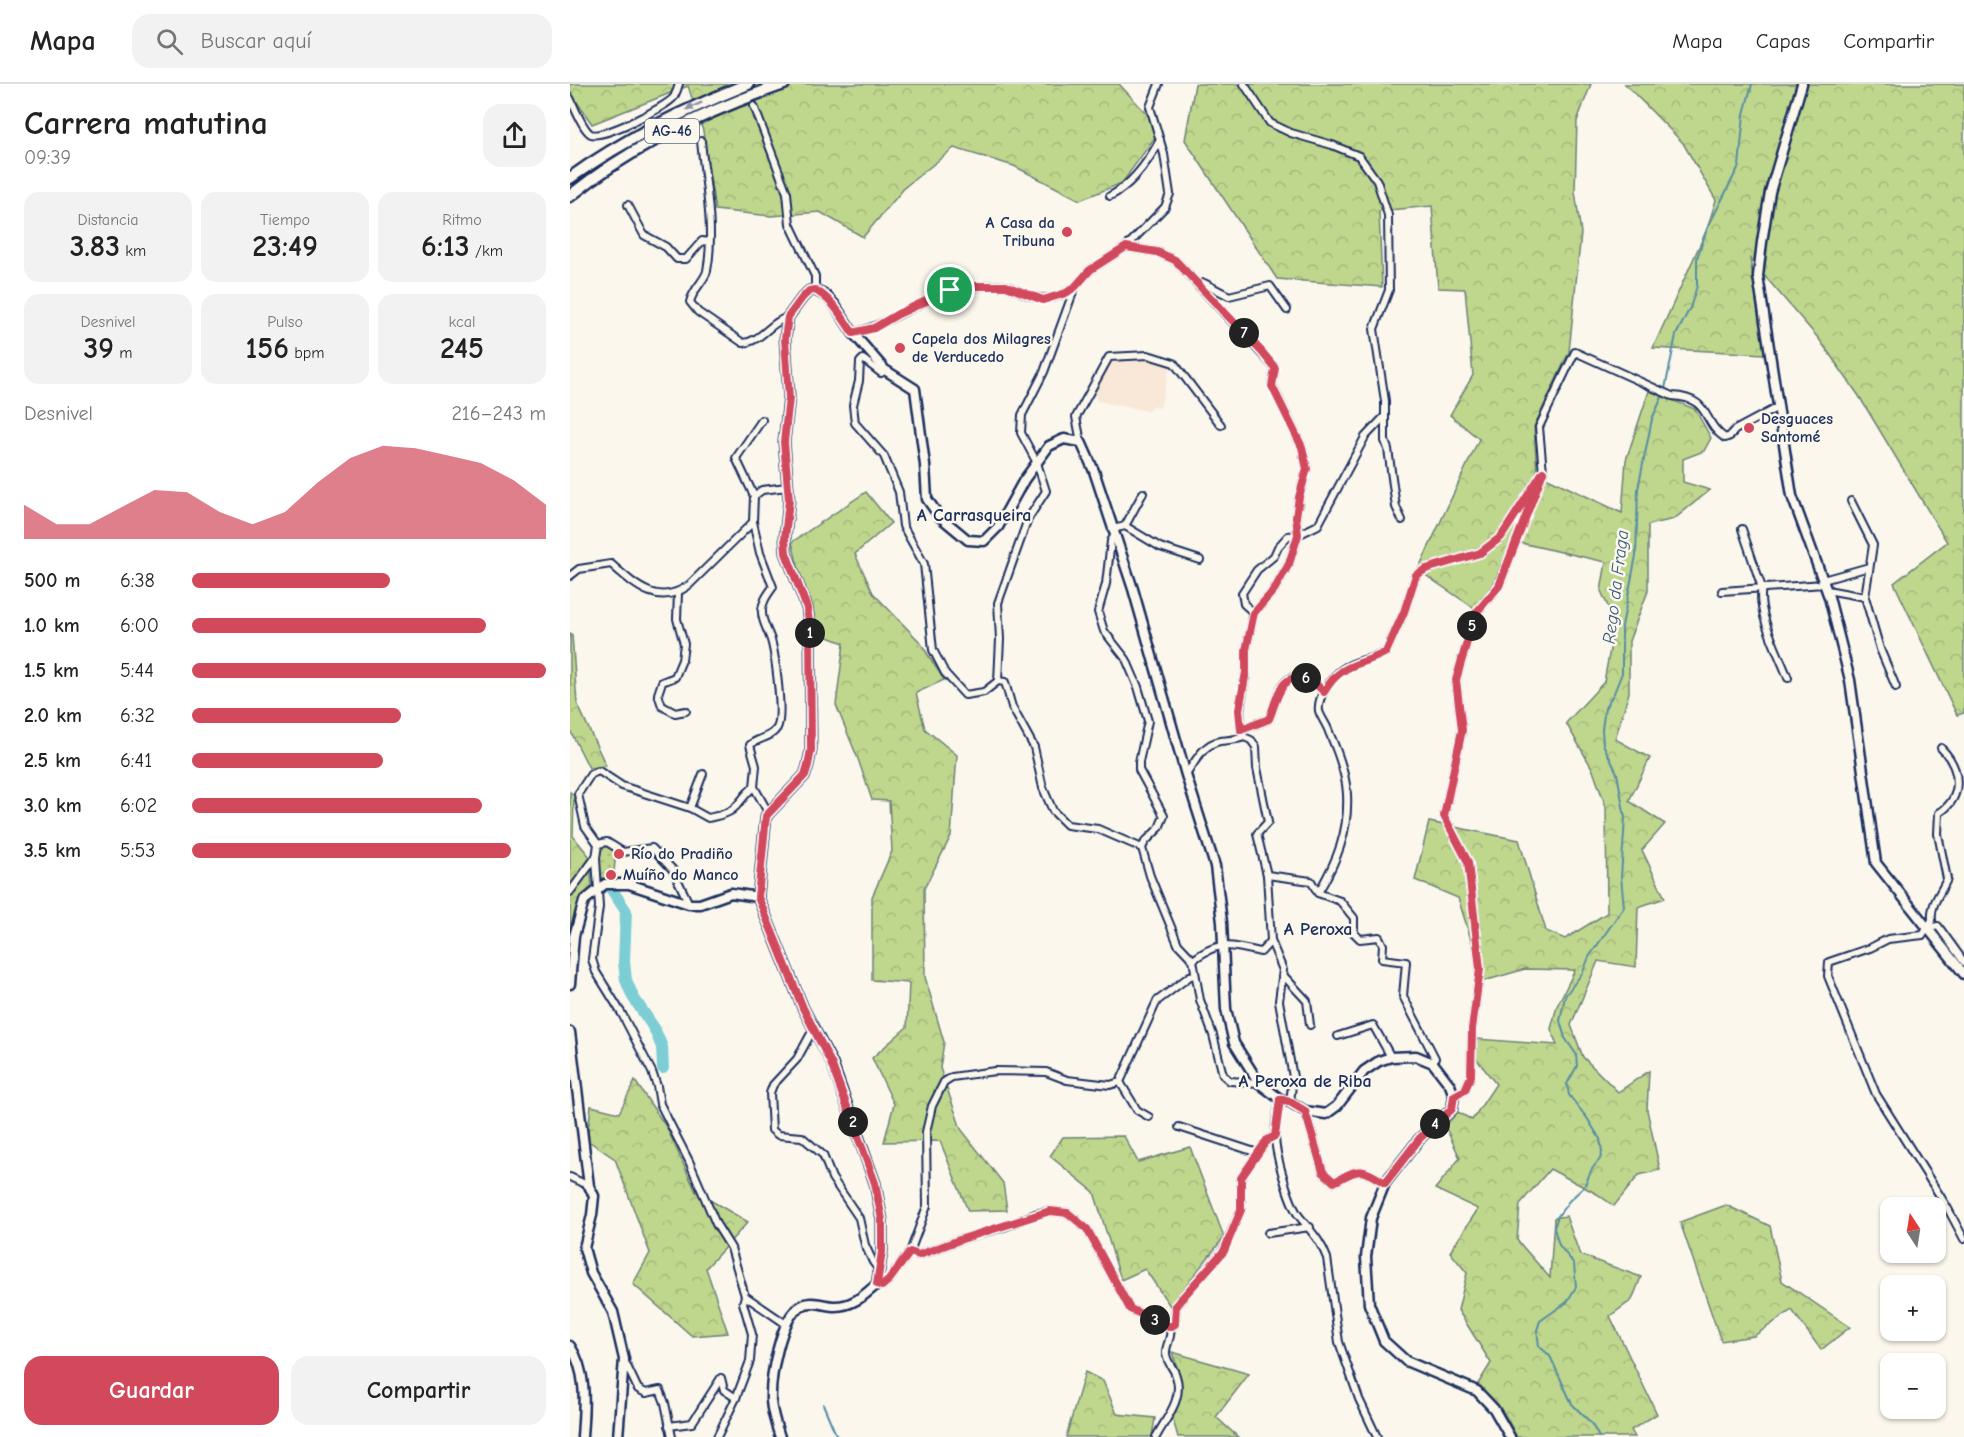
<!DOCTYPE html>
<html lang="es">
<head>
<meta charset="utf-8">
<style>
  body { margin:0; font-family:"Comic Neue",sans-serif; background:#f2f2f2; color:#222; height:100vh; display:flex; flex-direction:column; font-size:22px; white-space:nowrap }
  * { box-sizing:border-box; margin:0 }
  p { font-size:20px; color:#767676 }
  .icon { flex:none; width:33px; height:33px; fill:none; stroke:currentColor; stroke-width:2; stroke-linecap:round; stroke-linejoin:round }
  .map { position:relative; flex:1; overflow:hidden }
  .sheet { display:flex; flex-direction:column; background:#fff; width:570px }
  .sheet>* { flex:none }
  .needle { width:39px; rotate:348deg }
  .buttons { position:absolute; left:1310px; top:1113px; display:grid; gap:12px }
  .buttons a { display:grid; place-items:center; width:66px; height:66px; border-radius:12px; background:#fff; box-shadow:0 2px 4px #0004; font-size:30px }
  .pin { position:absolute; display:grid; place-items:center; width:51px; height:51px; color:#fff; margin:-26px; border:3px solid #fff; border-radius:50%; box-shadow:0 2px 6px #0007 }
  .km { position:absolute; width:30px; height:30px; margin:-15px; border-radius:50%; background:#222; color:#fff; font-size:16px; line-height:30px; text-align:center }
  .round { display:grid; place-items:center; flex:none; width:63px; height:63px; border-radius:18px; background:#f2f2f2 }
  .overview { display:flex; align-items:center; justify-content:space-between; height:102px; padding:0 24px }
  h1 { font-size:33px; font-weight:700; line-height:45px }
  .stats { display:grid; grid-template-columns:repeat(3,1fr); gap:9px; height:102px; padding:6px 24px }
  .stats div { display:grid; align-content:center; border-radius:15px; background:#f2f2f2; text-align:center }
  .stats b { font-size:30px; font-weight:700 }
  .stats small { font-size:16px; font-weight:400 }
  .stats p { font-size:16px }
  .chart { height:168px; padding:12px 24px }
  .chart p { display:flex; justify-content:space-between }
  .chart svg { width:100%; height:108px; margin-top:6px; fill:#d1495b; opacity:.7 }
  .primary-button { display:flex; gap:12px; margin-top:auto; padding:12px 24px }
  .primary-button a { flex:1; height:69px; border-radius:18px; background:#d1495b; color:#fff; font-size:24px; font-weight:700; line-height:69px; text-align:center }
  .primary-button a+a { background:#f2f2f2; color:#222 }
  ul { padding:0 24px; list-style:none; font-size:20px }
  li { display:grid; grid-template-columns:96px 72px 1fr; align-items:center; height:45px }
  li i { height:15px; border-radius:8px; background:#d1495b }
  header { display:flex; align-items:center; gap:36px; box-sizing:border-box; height:84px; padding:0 30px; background:#fff; border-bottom:2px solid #e0e0e0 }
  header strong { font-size:28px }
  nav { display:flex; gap:33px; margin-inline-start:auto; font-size:21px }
  .search { width:420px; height:54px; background:#f2f2f2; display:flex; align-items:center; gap:15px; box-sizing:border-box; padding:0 21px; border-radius:18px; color:#767676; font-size:22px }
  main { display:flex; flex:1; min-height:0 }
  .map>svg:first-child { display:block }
</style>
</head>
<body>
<header>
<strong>Mapa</strong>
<div class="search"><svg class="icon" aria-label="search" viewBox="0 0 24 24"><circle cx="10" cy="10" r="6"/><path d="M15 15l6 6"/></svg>Buscar aquí</div>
<nav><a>Mapa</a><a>Capas</a><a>Compartir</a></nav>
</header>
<main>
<section class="sheet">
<div class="overview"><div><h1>Carrera matutina</h1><p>09:39</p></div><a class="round"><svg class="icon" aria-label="share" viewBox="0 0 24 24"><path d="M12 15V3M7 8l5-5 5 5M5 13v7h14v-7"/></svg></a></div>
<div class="stats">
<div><p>Distancia</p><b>3.83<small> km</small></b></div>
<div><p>Tiempo</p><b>23:49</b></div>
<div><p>Ritmo</p><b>6:13<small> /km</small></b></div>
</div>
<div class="stats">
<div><p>Desnivel</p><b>39<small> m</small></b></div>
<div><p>Pulso</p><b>156<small> bpm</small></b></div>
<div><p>kcal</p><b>245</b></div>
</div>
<div class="chart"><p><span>Desnivel</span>216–243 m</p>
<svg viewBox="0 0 160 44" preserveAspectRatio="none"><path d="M0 44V30L10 38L20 38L30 31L40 24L50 25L60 33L70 38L80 33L90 21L100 11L110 6L120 7L130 10L140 13L150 20L160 30V44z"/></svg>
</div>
<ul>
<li><b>500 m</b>6:38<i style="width:56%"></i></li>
<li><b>1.0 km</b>6:00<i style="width:83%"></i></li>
<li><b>1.5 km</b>5:44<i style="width:100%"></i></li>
<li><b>2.0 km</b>6:32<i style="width:59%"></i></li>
<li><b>2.5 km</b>6:41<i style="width:54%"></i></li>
<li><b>3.0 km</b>6:02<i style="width:82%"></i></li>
<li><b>3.5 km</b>5:53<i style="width:90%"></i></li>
</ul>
<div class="primary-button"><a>Guardar</a><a>Compartir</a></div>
</section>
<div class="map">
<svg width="1394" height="1353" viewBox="0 0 1394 1353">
  <defs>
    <pattern id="forest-crowns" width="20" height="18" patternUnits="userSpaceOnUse" patternTransform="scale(1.5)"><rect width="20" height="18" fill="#bfd68d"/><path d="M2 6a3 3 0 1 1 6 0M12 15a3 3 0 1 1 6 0" fill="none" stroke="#a4b87c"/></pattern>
    <pattern id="park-dots" width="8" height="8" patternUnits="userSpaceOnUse" patternTransform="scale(1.5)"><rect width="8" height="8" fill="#bfd68d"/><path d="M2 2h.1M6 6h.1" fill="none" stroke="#a4b87c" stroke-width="1.8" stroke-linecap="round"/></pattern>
  </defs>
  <rect width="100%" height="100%" fill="#fbf7ec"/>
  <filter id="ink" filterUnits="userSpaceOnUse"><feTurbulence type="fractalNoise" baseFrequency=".0167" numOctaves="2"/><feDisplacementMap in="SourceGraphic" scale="12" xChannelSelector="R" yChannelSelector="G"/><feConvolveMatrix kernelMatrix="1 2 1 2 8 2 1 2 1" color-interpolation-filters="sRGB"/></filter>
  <g filter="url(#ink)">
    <polygon fill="#f9e8d7" points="575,273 601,279 590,324 583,322 578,327 527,317 524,308 539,275"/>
    <g fill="url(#forest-crowns)" stroke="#6d8276" stroke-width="1.5">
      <polygon points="0,0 549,0 591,45 552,99 510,116 444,82 384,64 336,102 293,153 250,128 201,132 145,126 133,47 118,2 22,40 0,8"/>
      <polygon points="625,0 1021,0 1007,37 1005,107 1011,149 999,268 964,343 967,389 1052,429 1056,376 1079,307 1125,325 1141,354 1134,367 1113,375 1113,398 1140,406 1104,435 1078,441 1078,507 1059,557 1059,609 1045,655 1080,674 1059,717 1095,740 1072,766 1095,814 1068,823 1066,883 1028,877 1001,941 1013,973 1048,1008 1079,987 1077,1026 1090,1086 1069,1091 1044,1122 1027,1110 980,1085 950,1120 947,1156 980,1194 984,1134 996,1132 1010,1171 1071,1193 1062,1216 1040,1232 1087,1330 1061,1346 1065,1353 947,1353 934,1329 908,1300 921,1279 888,1226 897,1189 880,1168 908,1125 865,1105 890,1074 875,1042 888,1028 902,1036 926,1000 905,973 907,955 987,961 981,945 987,922 1005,886 955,885 914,897 888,814 845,796 859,738 949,756 976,847 995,855 1037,829 1036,723 1022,684 996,639 1034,598 1045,538 1031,507 1036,478 942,457 923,501 904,524 848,486 909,355 880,331 903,291 895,205 868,204 862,122 809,127 812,203 707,195 615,56"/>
      <polygon points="1055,0 1394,0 1394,629 1387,631 1324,499 1377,458 1289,312 1249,255 1180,175 1195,270 1083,264 1137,145 1146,116 1113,59"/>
      <polygon points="296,408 321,439 285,470 303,509 350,558 374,596 346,609 355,645 387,671 381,752 354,805 355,893 374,958 370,984 391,1045 433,1099 437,1126 398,1127 370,1057 314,1058 324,1020 302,974 337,943 339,899 302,896 302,813 322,767 319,717 302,716 288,675 266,621 274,559 250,550 230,491 222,458"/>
      <polygon points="0,550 2,551 7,619 36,682 19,684 0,646"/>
      <polygon points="0,708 4,711 3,752 20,773 22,805 2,849 0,867"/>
      <polygon points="65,997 97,1044 126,1108 178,1138 136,1184 158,1249 122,1252 63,1200 80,1169 45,1075 17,1056 21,1022 49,1029"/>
      <polygon points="554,1052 568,1078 620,1063 654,1153 600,1222 575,1185 551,1196 524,1108 480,1072 493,1053"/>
      <polygon points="1156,1121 1200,1142 1212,1197 1280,1243 1251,1266 1222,1226 1184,1252 1151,1257 1110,1138"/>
      <polygon points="602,1268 679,1290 646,1333 668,1353 608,1353 603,1336 611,1295"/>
      <polygon points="515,1288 533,1297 547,1330 585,1334 582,1353 496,1353"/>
    </g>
    <polygon fill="url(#park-dots)" stroke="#6d8276" stroke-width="1.5" points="36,761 43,763 46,767 44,788 37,790 38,795 29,794 30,764"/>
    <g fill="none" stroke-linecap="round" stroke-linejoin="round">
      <g stroke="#568ea5" stroke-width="2">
        <polyline points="1095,305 1106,251 1120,224 1127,202 1127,174 1137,145 1169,82 1174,30 1182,0"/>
        <polyline points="253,1320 267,1353"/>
        <polyline points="1029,1353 1021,1339 1002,1320 980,1272 969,1262 967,1246 970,1237 997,1218 1006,1203 1004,1180 989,1161 984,1144 988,1132 999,1117 1014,1103 1022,1085 1030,1075 1032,1068 1030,1055 1017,1034 999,1011 997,1000 1007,982 1006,970 995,954 990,937 995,912 1013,888 1019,873 1054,823 1051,793 1055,734 1047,689 1033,660 1032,645 1035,624 1044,609 1052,589 1052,542 1066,472 1068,405 1082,335 1093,311"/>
      </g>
      <polyline stroke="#7dced4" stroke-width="12" points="40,803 56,827 54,878 56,896 63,913 84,944 92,963 93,984"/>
      <g stroke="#1b2f5e" stroke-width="10">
        <g id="street">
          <polyline points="674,0 700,39 721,49 762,61 789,72 807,97 818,131 819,206 804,245 815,317 815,332 795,353 748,441 728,451 719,480 704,506 684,529 676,566 676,588 670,626 671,646 674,653 681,656 686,663 687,684 698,738 687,750 697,791 701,857 713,886 709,917 723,993 720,1018"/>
          <path d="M 0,14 C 4,22 13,46 21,50 C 33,55 96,23 104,13 C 106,9 108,4 109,0"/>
          <polyline points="184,22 217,109 220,140 245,192 245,206"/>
          <path d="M 131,57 C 135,99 145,144 137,187 C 135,196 123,205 120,218 L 128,228 L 173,259 C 191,258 201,237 218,233"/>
          <path d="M 540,112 C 562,101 578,78 590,56"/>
          <polyline points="58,121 74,151 96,163 107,175 116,175 132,157 139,158"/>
          <polyline points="556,163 587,168 605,176 705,284 702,301 732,363 737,385 729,413 726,433 728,451 718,452 708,463 704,472 687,486 672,509 674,520 684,529"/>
          <polyline points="629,203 634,199 659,212 700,202 717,226"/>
          <path d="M 283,249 C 326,239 359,207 403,203 C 413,202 426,201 436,202 C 441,203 447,207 453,209 C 473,218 486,215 505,204"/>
          <polyline points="315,286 311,289 293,275 290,278 289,297 283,321 285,339 314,372 329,408 333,442 354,480 363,566 375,589 395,611 414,608 428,597 435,598 442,623 464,663 473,704 483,727 497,741 528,745 572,764"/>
          <polyline points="815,333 815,357 818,365 826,423 832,436"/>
          <polyline points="511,358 506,333 539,273 578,271 604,279 651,341"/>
          <polyline points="184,412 166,374 192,336"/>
          <polyline points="1281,417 1303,461 1295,513"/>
          <path d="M 183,438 L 190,469 L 203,503 C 198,510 191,519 192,529 C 192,537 198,547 201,556 C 205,570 214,632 207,644 C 200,655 189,653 180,661 L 186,682 L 184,703 L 198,728"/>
          <polyline points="555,442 590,463 630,476"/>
          <polyline points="543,445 555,442 573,409"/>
          <path d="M 1172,445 L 1192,504 C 1186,528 1209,570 1218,594"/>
          <polyline points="545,451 541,457 536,500 528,528 534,547 556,575 568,603 578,637 569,678 569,686 594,732 589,744 575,758 572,764 580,792 608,860 623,876 630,916 643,951 653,991 660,997 689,999"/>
          <path d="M 0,492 L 9,485 L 41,480 C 65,501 88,524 119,501 L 183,438 L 184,412 L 192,406 L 217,403"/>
          <polyline points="1253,496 1299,483"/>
          <polyline points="1257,506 1295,513 1310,565 1326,603"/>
          <polyline points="1152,507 1254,500"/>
          <polyline points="108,509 107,535 114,560 112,576 105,593 92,598 88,610 92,622 105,629 116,627"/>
          <polyline points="428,597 430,555 428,519 458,435 476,407 467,379 451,349 452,331 474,288 505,203 520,186 556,163 595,123 600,110 594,70 580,23 589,0"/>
          <path d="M 671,646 L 699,635 C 703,626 705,617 709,608 C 719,584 741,593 754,608"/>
          <path d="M 1371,664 C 1391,684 1394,713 1369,729 L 1368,750 L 1377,795 C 1371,809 1360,820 1362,836 L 1353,851 L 1318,855 L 1300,864 L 1259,878 L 1258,892 L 1306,1010 L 1377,1123 L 1394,1155"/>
          <path d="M 616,691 C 625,678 633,660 650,657 C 659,656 666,656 674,653"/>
          <polyline points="120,724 133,690"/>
          <path d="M 28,760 L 15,742 L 8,710 L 21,690 L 29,687 L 52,702 L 120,724 L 138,734 C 146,732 155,731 162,726 C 171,719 175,709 184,703"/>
          <polyline points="697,791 741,797 748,809 770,817 784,834 784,849 790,855 809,853 813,861 812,875 836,878 833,912 865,974 863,979"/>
          <polyline points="0,808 25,774"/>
          <path d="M 748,809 C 767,777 779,748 777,710 C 776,689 767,666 759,648 C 757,641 751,634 749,627 C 747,613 760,596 770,587 C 783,576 802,576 816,568 L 834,528 L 846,491 L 856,485 L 910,469 L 931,453 L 966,398"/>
          <polyline points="119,820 103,786 82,764 53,768 37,758 28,760 26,774 29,823 22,875 26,888 52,930 82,988 87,1002 90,1020 119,1077 146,1140 161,1164 175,1212 216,1240"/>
          <polyline points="1357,844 1368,842 1394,878"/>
          <path d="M 623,876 C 650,855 660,862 691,868 L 701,857"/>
          <polyline points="713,891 737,917 740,941"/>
          <polyline points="244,944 227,975 203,1001 200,1009 202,1046 208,1051 232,1053 253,1071 262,1094 289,1134 295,1161 303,1178 309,1186"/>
          <polyline points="768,952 803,941 821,973"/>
          <polyline points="550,998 567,1026 579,1033"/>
          <path d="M 884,1012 L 895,1006 L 901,992 L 902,945 L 910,885 L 898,778 L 874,732 L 892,646 L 886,596 L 905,530 L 929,502 L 973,388 L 969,343 L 1005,268 L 1102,312 C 1142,314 1131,338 1155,354 L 1160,352 L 1165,346 L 1208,323"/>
          <path d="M 710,1015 C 708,1027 705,1040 705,1052 C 705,1069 719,1119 729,1132 C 740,1146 751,1157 757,1174 L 769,1258 L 789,1315 L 807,1353"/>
          <path d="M 735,1027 L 753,1088 L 764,1098 C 791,1084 789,1083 815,1099"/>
          <polyline points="609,1043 688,1069"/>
          <polyline points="0,1093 19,1102"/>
          <polyline points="698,1149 740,1143"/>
          <polyline points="340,1168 357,1122 356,1048 362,1022 374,998 382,993 425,987 476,988 497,996 540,1001 550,998 587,917 620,892 625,891"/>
          <path d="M 307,1200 L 312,1202 L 319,1196 L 340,1168 L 349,1171 L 392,1155 L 437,1142 L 465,1130 L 480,1127 L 498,1129 L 517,1145 L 560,1225 L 600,1243 C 603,1253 595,1261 596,1270 C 597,1279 604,1284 606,1292 C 614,1315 596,1334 586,1353"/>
          <polyline points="600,1243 605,1240 606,1221 653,1167 671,1126 671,1094 697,1056 705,1052"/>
          <polyline points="55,1278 68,1305 76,1309 90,1306 95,1319 102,1353"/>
          <polyline points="99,1342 122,1339 151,1294 154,1306 166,1314"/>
          <polyline points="147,1353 166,1314 180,1277 182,1250 173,1219 175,1212"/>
        </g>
      </g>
      <g stroke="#1b2f5e" stroke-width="13">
        <g id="secondary">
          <polyline points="1232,0 1200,108 1192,158 1188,192 1222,412 1259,513 1280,596 1306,779 1394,890"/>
          <path d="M 188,813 L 233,924 L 262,979 L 305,1099 L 312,1136 L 312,1168 L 307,1200 C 294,1212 281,1223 263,1222 C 252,1221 241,1216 231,1222 C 210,1233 200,1295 201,1317 C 202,1330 206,1341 210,1353"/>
          <polyline points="0,900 4,852 14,817 35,800 59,800 119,820 130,820 161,809 188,813 196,732 235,691 238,681 241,666 240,544 237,524 216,469 215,454 219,416 214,358 219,313 215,255 218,233 232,214 239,207 245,206 256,212 264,220 283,249 315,286 345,305 355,381 357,415 369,432 398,456 414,457 428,443 454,396 479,362 494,355 511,358 524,387 563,505 616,691 645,782 652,838 656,925 664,959 689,999 710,1015 720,1018 735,1027 756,1030 767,1022 794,987 809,977 821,973 846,972 863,979 880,1001 884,1012 882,1025 850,1054 815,1099 801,1134 796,1173 799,1220 814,1257 836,1277 907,1307 924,1325 940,1353"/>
          <polyline points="0,948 19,1102 24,1112 22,1131 14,1164 21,1189 43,1228 54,1275 48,1353"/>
          <path d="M 0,1262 C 18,1289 14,1322 12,1353"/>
        </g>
      </g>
      <g stroke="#1b2f5e" stroke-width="15">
        <g id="highway">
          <path d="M 0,94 C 56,54 114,26 178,0"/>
          <path d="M 0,112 C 63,61 138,26 214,0"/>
        </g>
      </g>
      <use href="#street" stroke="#fbf7ec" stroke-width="6"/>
      <use href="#secondary" stroke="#fbf7ec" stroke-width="8"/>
      <use href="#highway" stroke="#fbf7ec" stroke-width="10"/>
    </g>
    <defs><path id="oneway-solid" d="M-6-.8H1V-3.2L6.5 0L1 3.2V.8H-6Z" transform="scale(1.5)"/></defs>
    <use fill="#8b93a5" href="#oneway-solid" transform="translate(124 22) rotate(156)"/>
  </g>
  <g fill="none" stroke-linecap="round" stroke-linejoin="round" filter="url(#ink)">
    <g stroke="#fff" stroke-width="12">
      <path id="route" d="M 556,163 L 587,168 L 605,176 L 692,268 L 705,284 L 702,302 L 732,363 L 737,385 L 729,413 L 726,433 L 728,451 L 719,480 L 704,506 L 684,529 L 676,566 L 676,588 L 669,626 L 671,646 L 699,635 C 703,626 705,616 710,607 C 720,585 742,594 754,608 C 772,577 790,583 816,568 L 834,528 L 846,491 L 856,485 L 910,469 L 931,453 L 973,388 L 929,502 L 905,530 L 886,596 L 892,646 L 874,732 L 898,778 L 910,885 L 902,945 L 901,992 L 895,1006 L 884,1012 L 882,1025 L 850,1054 L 815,1099 C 789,1083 791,1084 764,1098 L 753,1088 L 735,1027 L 720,1018 L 710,1015 L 705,1052 L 697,1056 L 671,1094 L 671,1126 L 654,1167 L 606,1221 L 605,1240 L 600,1243 L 560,1225 L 517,1145 L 498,1129 L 480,1127 L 392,1155 L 349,1171 L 340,1168 L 319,1196 L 312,1202 L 307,1200 L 312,1168 L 312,1136 L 305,1099 L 261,979 L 233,924 L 188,813 L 196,732 L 235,691 L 238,681 L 241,666 L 240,544 L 237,524 L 216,469 L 215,454 L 219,416 L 214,358 L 219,314 L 215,255 L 218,233 L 232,214 L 239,207 L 245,206 C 263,216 271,232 283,249 L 304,244 L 328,230 L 380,206 L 404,202 L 436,202 L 473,216 L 496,209 L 505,203 L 520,186 Z"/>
    </g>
    <use href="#route" stroke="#d1495b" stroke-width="8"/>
  </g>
  <g fill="#d1495b" stroke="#fbf7ec" stroke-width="2">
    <circle cx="497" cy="148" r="6"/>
    <circle cx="330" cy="264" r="6"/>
    <circle cx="1179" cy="344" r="6"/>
    <circle cx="49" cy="770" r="6"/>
    <circle cx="41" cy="791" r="6"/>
  </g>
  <g text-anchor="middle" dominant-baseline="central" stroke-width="5" stroke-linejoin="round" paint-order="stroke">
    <rect fill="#fbf7ec" stroke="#5e6b89" stroke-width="1.5" x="75" y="35" width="54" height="24" rx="4.5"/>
    <g font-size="15" font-weight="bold" fill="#1b2f5e">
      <text x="102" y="47">AG-46</text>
    </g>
    <g font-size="16" font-weight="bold" fill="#1b2f5e" stroke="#fbf7ec" text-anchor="start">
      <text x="485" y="139" text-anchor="end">A Casa da<tspan x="485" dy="18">Tribuna</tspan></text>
      <text x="342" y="255">Capela dos Milagres<tspan x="342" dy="18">de Verducedo</tspan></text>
      <text x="1191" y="335">Desguaces<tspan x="1191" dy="18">Santomé</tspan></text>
      <text x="61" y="770">Río do Pradiño</text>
      <text x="53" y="791">Muíño do Manco</text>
    </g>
    <g font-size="18" font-weight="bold" fill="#1b2f5e" stroke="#fbf7ec">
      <text x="404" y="431">A Carrasqueira</text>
      <text x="748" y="845">A Peroxa</text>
      <text x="735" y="997">A Peroxa de Riba</text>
    </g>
    <g font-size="18" font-style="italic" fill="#34577c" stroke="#fbf7ec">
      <text transform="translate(1046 503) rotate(-83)">Rego da Fraga</text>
    </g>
  </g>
</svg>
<div class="buttons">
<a><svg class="needle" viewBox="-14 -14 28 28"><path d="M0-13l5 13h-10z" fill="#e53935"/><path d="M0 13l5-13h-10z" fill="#767676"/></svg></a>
<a>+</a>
<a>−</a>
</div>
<div class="pin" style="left:380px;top:206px;background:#1e9e55"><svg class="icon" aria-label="arrive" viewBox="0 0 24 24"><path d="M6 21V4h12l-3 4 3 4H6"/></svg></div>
<b class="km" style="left:240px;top:549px">1</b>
<b class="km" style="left:283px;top:1038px">2</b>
<b class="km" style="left:585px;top:1236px">3</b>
<b class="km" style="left:865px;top:1040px">4</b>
<b class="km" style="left:902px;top:542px">5</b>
<b class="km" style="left:736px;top:594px">6</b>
<b class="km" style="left:674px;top:249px">7</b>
</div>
</main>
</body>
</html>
